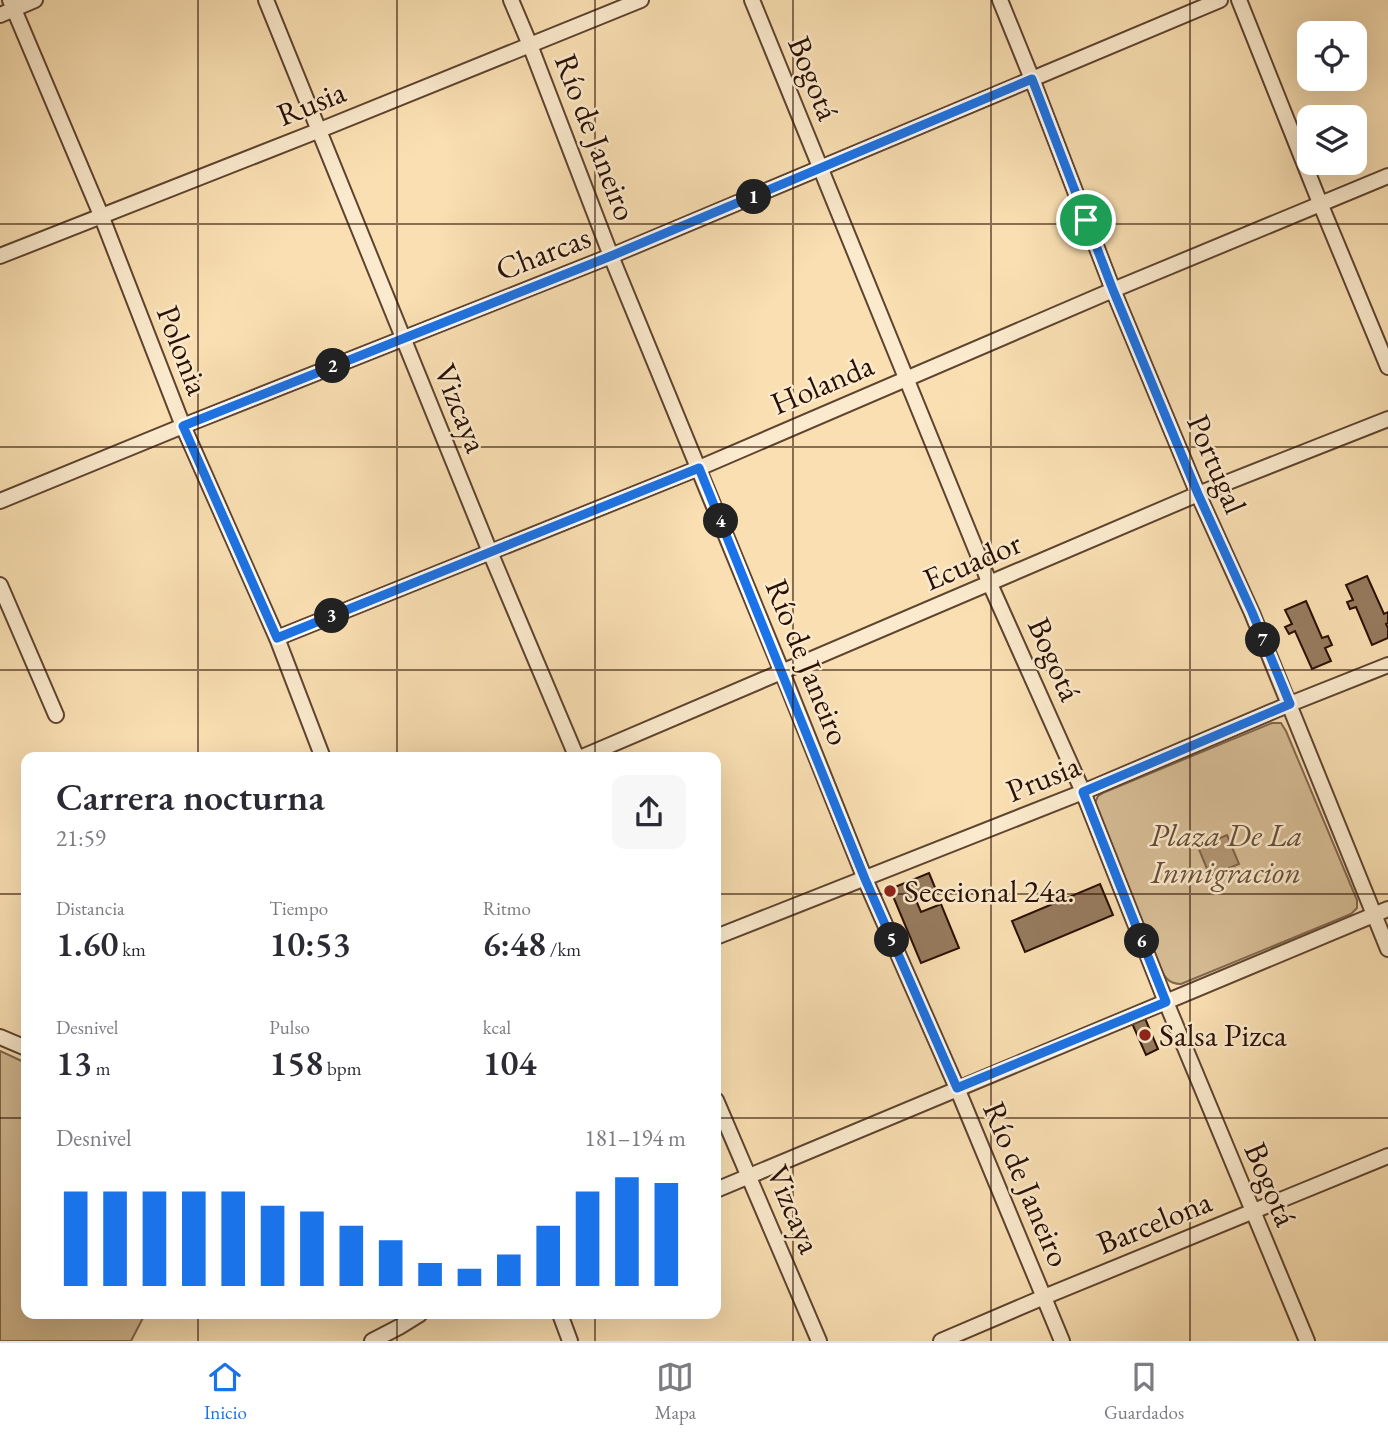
<!DOCTYPE html>
<html lang="es">
<head>
<meta charset="utf-8">
<style>
  body { margin:0; font-family:"EB Garamond",serif; background:#f7f7f7; color:#2b2b33; height:100vh; display:flex; flex-direction:column; font-size:26px; white-space:nowrap }
  * { box-sizing:border-box; margin:0 }
  p { font-size:23px; color:#7c7c81 }
  .icon { flex:none; width:38px; height:38px; fill:none; stroke:currentColor; stroke-width:2; stroke-linecap:round; stroke-linejoin:round }
  .map { position:relative; flex:1; overflow:hidden }
  .side { position:absolute; left:21px; top:752px; width:700px; height:567px; display:flex; flex-direction:column; background:#fff; border-radius:14px; box-shadow:0 7px 28px #0002 }
  .side>* { flex:none }
  .fabs { position:absolute; left:1297px; top:21px; display:grid; gap:14px }
  .fabs a { display:grid; place-items:center; width:70px; height:70px; border-radius:14px; background:#fff; box-shadow:0 7px 28px #0002; font-size:35px }
  .pin { position:absolute; display:grid; place-items:center; width:60px; height:60px; color:#fff; margin:-30px; border:4px solid #fff; border-radius:50%; box-shadow:0 2px 7px #0007 }
  .km { position:absolute; width:35px; height:35px; margin:-18px; border-radius:50%; background:#222; color:#fff; font-size:19px; line-height:35px; text-align:center }
  .round { display:grid; place-items:center; flex:none; width:74px; height:74px; border-radius:14px; background:#f7f7f7 }
  .summary { display:flex; align-items:center; justify-content:space-between; height:119px; padding:0 35px }
  h1 { font-size:38px; font-weight:600; line-height:52px }
  .stats { display:grid; grid-template-columns:repeat(3,1fr); gap:10px; height:119px; padding:7px 35px }
  .stats div { display:grid; align-content:center }
  .stats b { font-size:35px; font-weight:600 }
  .stats small { font-size:19px; font-weight:400 }
  .stats p { font-size:19px }
  .chart { height:196px; padding:14px 35px }
  .chart p { display:flex; justify-content:space-between }
  .chart svg { width:100%; height:126px; margin-top:7px; stroke:#1a73e8; stroke-width:6 }
  .tabs { display:flex; justify-content:space-around; align-items:center; height:98px; border-top:2px solid #e1e1e2; background:#fff; font-size:19px; color:#7c7c81 }
  .tabs a { display:grid; justify-items:center; gap:4px }
  .tabs .active { color:#1a73e8 }
  .map>svg:first-child { display:block }
</style>
</head>
<body>
<div class="map">
<svg width="1388" height="1341" viewBox="0 0 1388 1341">
  <rect width="100%" height="100%" fill="#f9dfb2"/>
  <filter id="stains"><feTurbulence type="fractalNoise" baseFrequency=".00286" numOctaves="4"/><feColorMatrix values="0 0 0 0 .2 0 0 0 0 .09 0 0 0 0 .02 0 0 0 .5 -.17"/></filter>
  <radialGradient id="worn" r=".72"><stop offset=".6" stop-color="#630" stop-opacity="0"/><stop offset="1" stop-color="#630" stop-opacity=".3"/></radialGradient>
  <g fill="#d6bc94" stroke="#80664c" stroke-width="2">
    <path d="M 1272,723 L 1281,723 L 1286,731 L 1357,900 L 1357,908 L 1351,914 L 1181,984 C 1167,984 1163,975 1158,963 L 1095,803 L 1098,796 L 1105,792 Z"/>
    <polygon points="0,1051 26,1063 26,1314 145,1314 131,1341 0,1341"/>
  </g>
  <polygon fill="#b39876" stroke="#7c6148" stroke-width="2" points="1227,835 1239,864 1210,876 1198,847"/>
  <g fill="#967b5e" stroke="#2a0f03" stroke-width="2">
    <polygon points="1367,576 1384,614 1388,612 1388,623 1386,624 1388,628 1388,638 1372,645 1356,607 1350,609 1347,602 1353,600 1346,585"/>
    <polygon points="1306,601 1322,638 1328,636 1332,645 1325,648 1331,661 1312,669 1295,631 1289,634 1285,627 1292,624 1285,610"/>
    <polygon points="929,873 936,890 915,898 921,912 941,904 959,948 921,963 890,889"/>
    <polygon points="1100,884 1113,915 1025,952 1012,921"/>
    <polygon points="1144,1016 1158,1049 1146,1055 1131,1021"/>
  </g>
  <g fill="none" stroke-linecap="round" stroke-linejoin="round">
    <g stroke="#5e432f" stroke-width="18">
      <g id="street">
        <polyline points="10,0 101,215 183,426 277,638 323,758"/>
        <polyline points="266,0 490,552 577,758"/>
        <polyline points="511,0 530,45 611,256 782,672 865,879 957,1088 1062,1341"/>
        <polyline points="752,0 990,584 1083,792 1166,1002 1307,1341"/>
        <polyline points="1000,0 1032,79 1113,290 1198,494 1252,613 1388,949"/>
        <polyline points="1239,0 1320,203 1388,367"/>
        <polyline points="0,15 35,0"/>
        <polyline points="0,256 320,130 641,0"/>
        <polyline points="0,501 183,426 611,256 1220,0"/>
        <polyline points="0,585 56,715"/>
        <polyline points="277,638 699,468 1113,290 1388,176"/>
        <polyline points="580,758 1198,494 1388,419"/>
        <polyline points="716,937 1083,792 1290,704 1388,665"/>
        <polyline points="0,1037 26,1048"/>
        <polyline points="716,1100 819,1341"/>
        <polyline points="716,1190 1388,909"/>
        <polyline points="560,1314 570,1341"/>
        <polyline points="372,1341 399,1327 420,1314"/>
        <polyline points="941,1341 1044,1297 1388,1156"/>
      </g>
    </g>
    <use href="#street" stroke="#fbeacd" stroke-width="14"/>
  </g>
  <g fill="none" stroke-linecap="round" stroke-linejoin="round">
    <g stroke="#fff" stroke-width="14">
      <polygon id="route" points="1032,79 1113,290 1198,494 1252,612 1290,704 1083,792 1166,1002 957,1088 865,879 699,468 277,638 183,426 611,256"/>
    </g>
    <use href="#route" stroke="#1a73e8" stroke-width="9"/>
  </g>
  <path fill="none" stroke="#2a0f03" stroke-width="2" stroke-opacity="0.55" d="M 198,0 L 198,758M 397,0 L 397,758M 595,0 L 595,758M 793,0 L 793,1341M 991,0 L 991,1341M 1190,0 L 1190,1341M 0,224 L 1388,224M 0,447 L 1388,447M 0,670 L 1388,670M 0,894 L 26,894M 716,894 L 1388,894M 0,1118 L 26,1118M 716,1118 L 1388,1118M 198,1314 L 198,1341M 397,1314 L 397,1341M 595,1314 L 595,1341"/>
  <g fill="#8f2418" stroke="#fbeacd" stroke-width="2.5">
    <circle cx="890" cy="891" r="7"/>
    <circle cx="1145" cy="1035" r="7"/>
  </g>
  <g text-anchor="middle" dominant-baseline="central" stroke-width="5" stroke-linejoin="round" paint-order="stroke">
    <g font-size="32" fill="#2a0f03" stroke="#fbeacd">
      <text transform="translate(814 78) rotate(68)">Bogotá</text>
      <text transform="translate(311 103) rotate(-22)">Rusia</text>
      <text transform="translate(596 137) rotate(69)">Río de Janeiro</text>
      <text transform="translate(543 253) rotate(-21)">Charcas</text>
      <text transform="translate(183 350) rotate(69)">Polonia</text>
      <text transform="translate(822 384) rotate(-23)">Holanda</text>
      <text transform="translate(461 408) rotate(68)">Vizcaya</text>
      <text transform="translate(1217 464) rotate(67)">Portugal</text>
      <text transform="translate(972 561) rotate(-23)">Ecuador</text>
      <text transform="translate(1055 659) rotate(66)">Bogotá</text>
      <text transform="translate(808 662) rotate(68)">Río de Janeiro</text>
      <text transform="translate(1043 778) rotate(-22)">Prusia</text>
      <text transform="translate(1027 1184) rotate(67)">Río de Janeiro</text>
      <text transform="translate(1271 1184) rotate(67)">Bogotá</text>
      <text transform="translate(794 1209) rotate(67)">Vizcaya</text>
      <text transform="translate(1154 1222) rotate(-22)">Barcelona</text>
    </g>
    <g font-size="32" font-style="italic" fill="#664c36" stroke="#fbeacd">
      <text x="1226" y="835">Plaza De La<tspan x="1226" dy="37">Inmigracion</tspan></text>
    </g>
    <g font-size="32" fill="#2a0f03" stroke="#fbeacd" text-anchor="start">
      <text x="904" y="891">Seccional 24a.</text>
      <text x="1159" y="1035">Salsa Pizca</text>
    </g>
  </g>
  <rect width="100%" height="100%" filter="url(#stains)"/>
  <rect width="100%" height="100%" fill="url(#worn)"/>
</svg>
<div class="fabs">
<a><svg class="icon" aria-label="locate" viewBox="0 0 24 24"><circle cx="12" cy="12" r="6"/><path d="M12 2v4M12 18v4M2 12h4M18 12h4"/></svg></a>
<a><svg class="icon" aria-label="layers" viewBox="0 0 24 24"><path d="M12 4l9 5-9 5-9-5zM3 14l9 5 9-5"/></svg></a>
</div>
<div class="pin" style="left:1086px;top:220px;background:#1e9e55"><svg class="icon" aria-label="arrive" viewBox="0 0 24 24"><path d="M6 21V4h12l-3 4 3 4H6"/></svg></div>
<b class="km" style="left:754px;top:197px">1</b>
<b class="km" style="left:333px;top:366px">2</b>
<b class="km" style="left:332px;top:616px">3</b>
<b class="km" style="left:721px;top:521px">4</b>
<b class="km" style="left:892px;top:940px">5</b>
<b class="km" style="left:1142px;top:941px">6</b>
<b class="km" style="left:1263px;top:640px">7</b>
<section class="side">
<div class="summary"><div><h1>Carrera nocturna</h1><p>21:59</p></div><a class="round"><svg class="icon" aria-label="share" viewBox="0 0 24 24"><path d="M12 15V3M7 8l5-5 5 5M5 13v7h14v-7"/></svg></a></div>
<div class="stats">
<div><p>Distancia</p><b>1.60<small> km</small></b></div>
<div><p>Tiempo</p><b>10:53</b></div>
<div><p>Ritmo</p><b>6:48<small> /km</small></b></div>
</div>
<div class="stats">
<div><p>Desnivel</p><b>13<small> m</small></b></div>
<div><p>Pulso</p><b>158<small> bpm</small></b></div>
<div><p>kcal</p><b>104</b></div>
</div>
<div class="chart"><p><span>Desnivel</span>181–194 m</p>
<svg viewBox="0 0 160 44" preserveAspectRatio="none"><path d="M5 44V11M15 44V11M25 44V11M35 44V11M45 44V11M55 44V16M65 44V18M75 44V23M85 44V28M95 44V36M105 44V38M115 44V33M125 44V23M135 44V11M145 44V6M155 44V8"/></svg>
</div>
</section>
</div>
<nav class="tabs">
<a class="active"><svg class="icon" aria-label="home" viewBox="0 0 24 24"><path d="M3 11l9-7 9 7M6 9v11h12V9"/></svg>Inicio</a>
<a><svg class="icon" aria-label="map" viewBox="0 0 24 24"><path d="M3 6l6-2 6 2 6-2v14l-6 2-6-2-6 2zM9 4v14M15 6v14"/></svg>Mapa</a>
<a><svg class="icon" aria-label="saved" viewBox="0 0 24 24"><path d="M7 4h10v16l-5-4-5 4z"/></svg>Guardados</a>
</nav>
</body>
</html>
